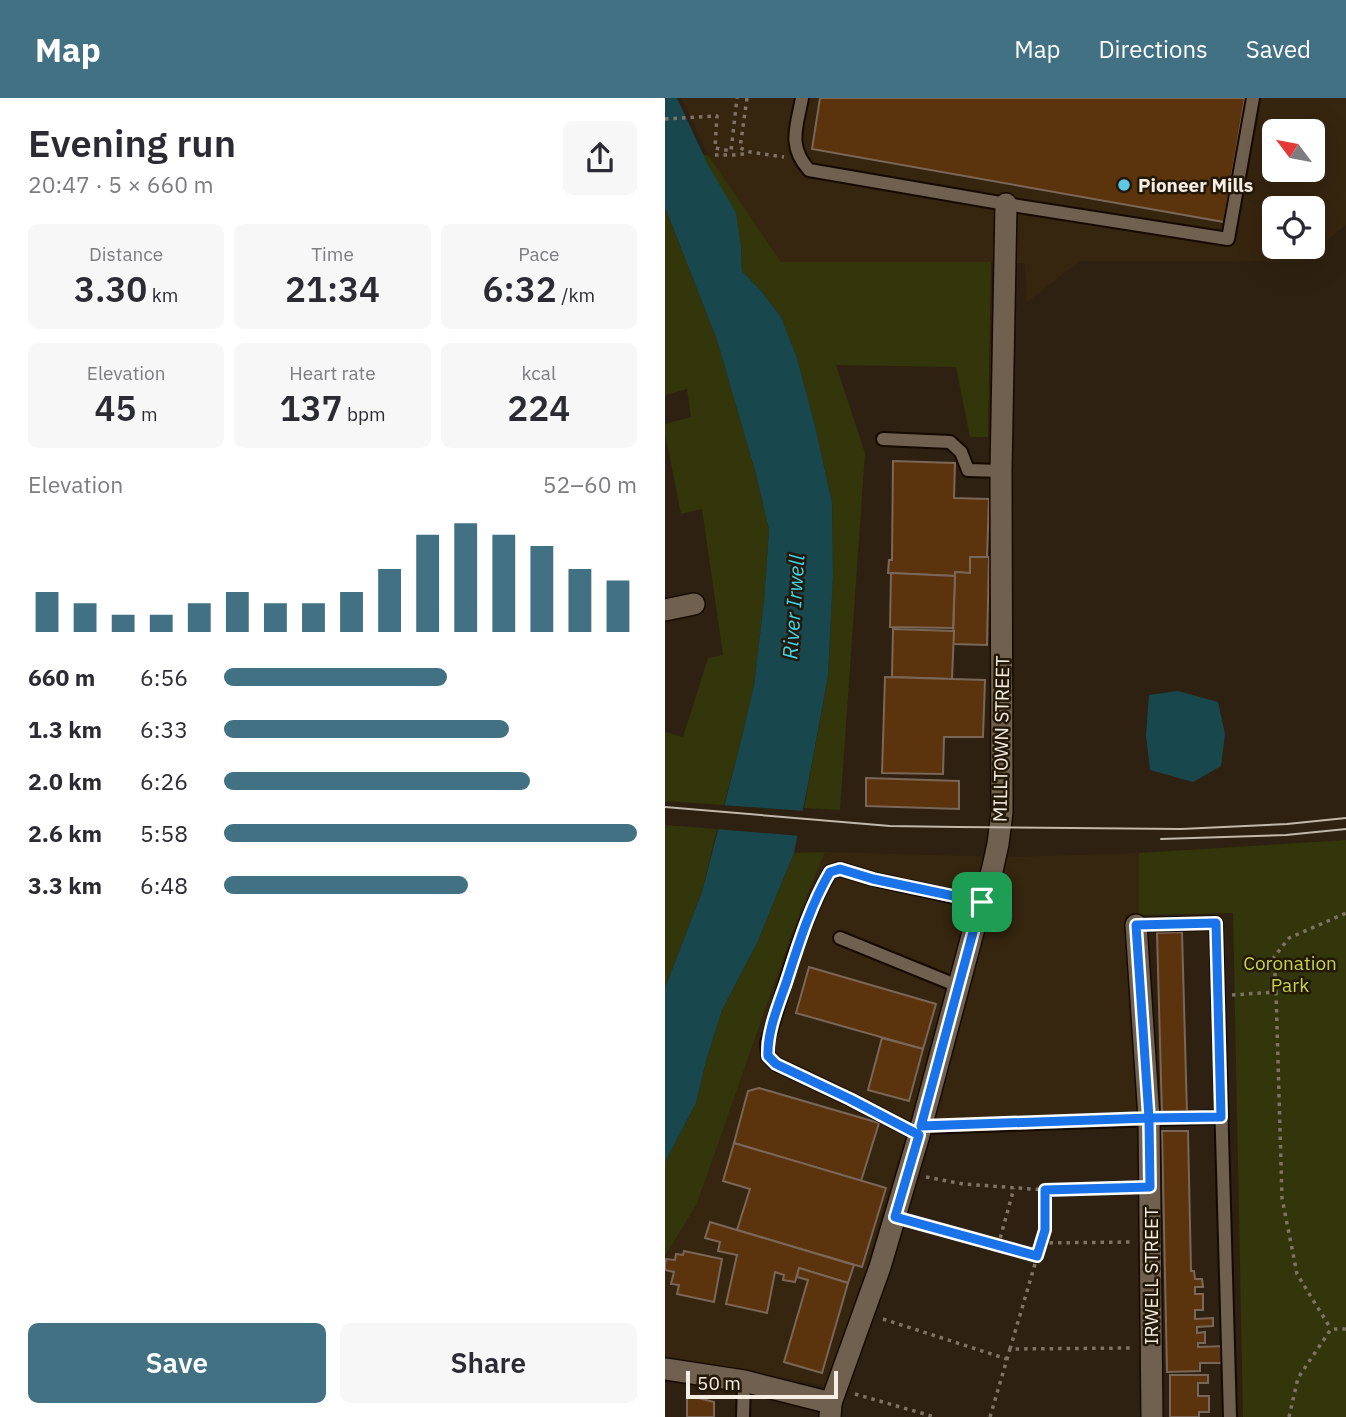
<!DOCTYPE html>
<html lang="en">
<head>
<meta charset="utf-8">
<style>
  body { margin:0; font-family:"IBM Plex Sans",sans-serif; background:#f7f7f7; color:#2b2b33; height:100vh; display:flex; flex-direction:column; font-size:26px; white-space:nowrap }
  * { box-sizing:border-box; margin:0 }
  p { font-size:23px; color:#7c7c81 }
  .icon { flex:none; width:38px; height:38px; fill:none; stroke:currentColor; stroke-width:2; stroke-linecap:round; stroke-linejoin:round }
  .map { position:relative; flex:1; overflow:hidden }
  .details { display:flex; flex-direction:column; background:#fff; width:665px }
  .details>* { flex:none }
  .needle { width:46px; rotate:302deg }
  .tools { position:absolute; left:597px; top:21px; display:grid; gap:14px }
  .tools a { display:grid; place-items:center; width:63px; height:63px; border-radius:10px; background:#fff; box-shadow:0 7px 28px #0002; font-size:35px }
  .scale { position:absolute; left:21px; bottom:18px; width:152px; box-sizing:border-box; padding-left:7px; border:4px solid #f6ede3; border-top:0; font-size:19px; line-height:24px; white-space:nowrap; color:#f6ede3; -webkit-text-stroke:5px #241808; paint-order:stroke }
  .pin { position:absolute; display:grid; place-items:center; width:60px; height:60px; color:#fff; margin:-30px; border-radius:14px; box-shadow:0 4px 10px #0006 }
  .round { display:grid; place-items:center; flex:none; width:74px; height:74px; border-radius:10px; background:#f7f7f7 }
  .overview { display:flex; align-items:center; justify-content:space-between; height:119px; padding:0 28px }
  h1 { font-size:38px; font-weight:600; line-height:52px }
  .stats { display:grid; grid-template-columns:repeat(3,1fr); gap:10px; height:119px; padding:7px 28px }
  .stats div { display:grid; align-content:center; border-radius:10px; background:#f7f7f7; text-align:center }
  .stats b { font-size:35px; font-weight:600 }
  .stats small { font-size:19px; font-weight:400 }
  .stats p { font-size:19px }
  .chart { height:196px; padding:14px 28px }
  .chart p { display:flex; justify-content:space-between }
  .chart svg { width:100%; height:126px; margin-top:7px; stroke:#427184; stroke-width:6 }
  .cta { display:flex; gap:14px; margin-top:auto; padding:14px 28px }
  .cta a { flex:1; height:80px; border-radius:10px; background:#427184; color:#fff; font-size:28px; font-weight:600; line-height:80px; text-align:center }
  .cta a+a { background:#f7f7f7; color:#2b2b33 }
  ul { padding:0 28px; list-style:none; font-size:23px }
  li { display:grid; grid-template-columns:112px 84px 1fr; align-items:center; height:52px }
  li i { height:18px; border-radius:9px; background:#427184 }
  header { display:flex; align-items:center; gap:42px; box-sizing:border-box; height:98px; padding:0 35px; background:#427184; color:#fff }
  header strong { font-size:33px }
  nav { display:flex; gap:38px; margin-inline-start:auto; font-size:24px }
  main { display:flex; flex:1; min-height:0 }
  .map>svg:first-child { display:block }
</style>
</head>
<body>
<header>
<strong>Map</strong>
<nav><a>Map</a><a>Directions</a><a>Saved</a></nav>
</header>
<main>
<section class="details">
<div class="overview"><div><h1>Evening run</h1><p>20:47 · 5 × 660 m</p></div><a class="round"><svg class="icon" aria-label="share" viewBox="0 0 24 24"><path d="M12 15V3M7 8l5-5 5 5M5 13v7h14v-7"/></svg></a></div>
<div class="stats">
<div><p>Distance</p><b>3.30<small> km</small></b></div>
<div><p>Time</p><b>21:34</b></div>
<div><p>Pace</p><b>6:32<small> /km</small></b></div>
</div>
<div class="stats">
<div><p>Elevation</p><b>45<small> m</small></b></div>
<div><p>Heart rate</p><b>137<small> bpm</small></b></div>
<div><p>kcal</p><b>224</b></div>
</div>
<div class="chart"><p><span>Elevation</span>52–60 m</p>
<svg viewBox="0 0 160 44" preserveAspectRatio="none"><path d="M5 44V30M15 44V34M25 44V38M35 44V38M45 44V34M55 44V30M65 44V34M75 44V34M85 44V30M95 44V22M105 44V10M115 44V6M125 44V10M135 44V14M145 44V22M155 44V26"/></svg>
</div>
<ul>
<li><b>660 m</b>6:56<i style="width:54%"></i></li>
<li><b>1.3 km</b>6:33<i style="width:69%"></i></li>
<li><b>2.0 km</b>6:26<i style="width:74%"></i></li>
<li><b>2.6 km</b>5:58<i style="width:100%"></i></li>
<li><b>3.3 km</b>6:48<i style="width:59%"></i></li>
</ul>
<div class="cta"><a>Save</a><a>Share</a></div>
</section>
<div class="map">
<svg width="681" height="1319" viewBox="0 0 681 1319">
  <rect width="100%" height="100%" fill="#2e2111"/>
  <g fill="#36250f" fill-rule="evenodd">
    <path d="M 16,0 L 681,0 L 681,127 L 637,163 L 415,163 L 361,205 L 360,165 L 115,164 L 44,58 ZM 609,33 L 648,33 L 648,72 L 609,72 ZM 609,110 L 648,110 L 648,149 L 609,149 Z"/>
    <polygon points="160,754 343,759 474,755 474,817 460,817 472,1017 245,1024 201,1171 161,1288 0,1258 0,1158 32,1106 127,835"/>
  </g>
  <g fill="#32360a">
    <polygon points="37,56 44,58 116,164 326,164 323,339 305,339 291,269 171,267 200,355 175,712 139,710 163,578 168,479 167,404 150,328 132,260 116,219 97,194 77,173 76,149"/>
    <polygon points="0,109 52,242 91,376 104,432 99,503 89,587 76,643 59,707 0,703 0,634 18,639 43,560 58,557 37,411 16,416 0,335 0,326 26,319 22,291 0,297"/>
    <polygon points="0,727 52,731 37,794 0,890"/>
    <polygon points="681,742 681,1319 578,1319 568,815 474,817 474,755"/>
    <polygon points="160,754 127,835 32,1106 0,1158 0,1064 31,1005 41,963 57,912 92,845 129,755"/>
  </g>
  <g fill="#18474e">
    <polygon points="0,0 12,0 43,67 71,115 76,149 77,173 97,194 116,219 132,260 150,328 167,404 168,479 163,578 143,686 129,755 92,845 57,912 41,963 31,1005 0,1064 0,890 37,794 76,643 89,587 99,503 104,432 91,376 52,242 0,109"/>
    <polygon points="513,593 553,604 560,636 556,668 528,684 485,672 481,637 484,597"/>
  </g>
  <polygon fill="#2e2111" points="56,707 141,713 136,738 50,731"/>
  <g fill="#5b330c" stroke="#7a6758" stroke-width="2">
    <polygon points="155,0 580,0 559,124 147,51"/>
    <polygon points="228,363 290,365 289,400 324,401 322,459 305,459 305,475 290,474 290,478 223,475 224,462 227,462"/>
    <polygon points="305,459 324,459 322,547 288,546 290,474 305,475"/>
    <polygon points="226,475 290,478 288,530 225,529"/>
    <polygon points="228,531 289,533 287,581 227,579"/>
    <polygon points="220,579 320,582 318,639 279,639 278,676 217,675"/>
    <polygon points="201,680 294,683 294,711 201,708"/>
    <polygon points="517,834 522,1016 497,1017 492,835"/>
    <polygon points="144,869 271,906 258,951 131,915"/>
    <polygon points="217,940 258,951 244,1003 203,992"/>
    <polygon points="94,990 214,1025 196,1083 69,1045 83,993"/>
    <polygon points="497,1033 523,1033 526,1173 529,1173 530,1181 537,1181 538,1189 530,1189 530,1196 538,1196 538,1212 530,1212 530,1221 548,1220 548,1228 532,1229 532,1235 540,1234 540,1245 533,1245 533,1249 561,1248 561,1265 535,1265 535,1273 502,1274"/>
    <polygon points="69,1045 221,1090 197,1169 72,1132 85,1091 58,1083"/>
    <polygon points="45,1124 189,1167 183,1185 134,1170 130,1184 118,1182 119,1177 110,1174 102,1215 61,1206 72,1157 53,1153 55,1144 40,1140"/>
    <polygon points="19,1153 57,1161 49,1204 12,1196 14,1187 6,1186 9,1174 0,1172 0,1167 1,1161 10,1162 11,1156 18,1157"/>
    <polygon points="134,1170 183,1185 157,1275 119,1264 143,1182 132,1179"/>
    <polygon points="505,1277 543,1277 543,1285 533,1285 533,1298 544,1298 544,1314 534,1314 534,1319 505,1319"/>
    <polygon points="22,1297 49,1304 49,1319 22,1319"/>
  </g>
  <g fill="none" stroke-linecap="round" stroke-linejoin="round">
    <g stroke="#160a00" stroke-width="16">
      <g id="service">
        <path d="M 137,0 C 132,28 122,48 144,72 L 341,106 L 563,141 L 588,0"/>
        <polyline points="218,341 285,344 296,354 303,372 336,373"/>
        <polyline points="471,827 551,825 565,1319"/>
        <polyline points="175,840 293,888"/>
        <polyline points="256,1029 556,1019"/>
        <path d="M 254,1037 L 185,1001 L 111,966 L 103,958 L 102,945 C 120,888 135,827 165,774 L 175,771 L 208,781 L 317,805"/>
        <polyline points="78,1319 79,1283"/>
      </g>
    </g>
    <g stroke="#160a00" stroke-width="24">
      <g id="minor">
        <polyline points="0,512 29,506"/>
        <polyline points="471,827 484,1020 487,1319"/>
        <polyline points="0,1271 79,1283 166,1305"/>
        <polyline points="165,1319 166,1305 215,1169 254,1037 311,823 327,773 333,746 337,714 336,373 341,106"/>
      </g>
    </g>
    <g stroke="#7e7365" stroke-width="3.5" stroke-dasharray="3.5 5" stroke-linecap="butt">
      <polyline points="82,0 75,50 85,54 119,59"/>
      <polyline points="0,21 52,18 50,50 66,53 72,0"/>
      <polyline points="50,57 72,57 83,55"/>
      <polyline points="611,894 617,1100 632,1176 666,1231"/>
      <polyline points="567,897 611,894 609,859 624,840 681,815"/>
      <polyline points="261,1079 298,1086 380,1092"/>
      <polyline points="249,1124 372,1159"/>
      <polyline points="376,1145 465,1144"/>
      <polyline points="333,1148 349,1090"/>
      <polyline points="218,1221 342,1261"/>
      <polyline points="345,1251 380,1132 380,1092 466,1089"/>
      <polyline points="190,1296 270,1319"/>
      <polyline points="325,1319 345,1251 467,1250"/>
      <polyline points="624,1319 633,1280 666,1231 681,1231"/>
    </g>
    <use href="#service" stroke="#6f604f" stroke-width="12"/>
    <use href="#minor" stroke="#6f604f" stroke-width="21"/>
    <g stroke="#c2b8ac" stroke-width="2">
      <polyline points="0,709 225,728 292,729 516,731 622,726 681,720"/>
      <polyline points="496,741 621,737 681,731"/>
    </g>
  </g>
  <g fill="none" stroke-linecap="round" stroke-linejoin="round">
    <g stroke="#fff" stroke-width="14">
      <path id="route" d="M 317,804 L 208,781 L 175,771 L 165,774 C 145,808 133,848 121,885 C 113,908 102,934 103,958 L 111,966 L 185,1001 L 254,1037 L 230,1119 L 372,1158 L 380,1132 L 380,1092 L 485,1089 L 484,1020 L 556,1019 L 551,825 L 471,827 L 484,1020 L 256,1028 L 311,823 L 317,804"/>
    </g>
    <use href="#route" stroke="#1a73e8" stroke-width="9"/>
  </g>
  <circle fill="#5dc7e8" stroke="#241808" stroke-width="2.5" cx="459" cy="87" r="7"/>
  <g text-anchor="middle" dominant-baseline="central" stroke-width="5" stroke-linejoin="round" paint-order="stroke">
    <g font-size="19" font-weight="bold" fill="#f6ede3" stroke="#241808" text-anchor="start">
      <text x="473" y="87">Pioneer Mills</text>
    </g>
    <g font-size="19" fill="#f6ede3" stroke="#241808">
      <text transform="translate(336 641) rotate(-89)">MILLTOWN STREET</text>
      <text transform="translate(486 1178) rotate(-90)">IRWELL STREET</text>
    </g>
    <g font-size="19" fill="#c4d44b" stroke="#241808">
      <text x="625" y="865">Coronation<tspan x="625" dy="22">Park</tspan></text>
    </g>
    <g font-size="21" font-style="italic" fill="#3ad6eb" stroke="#241808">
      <text transform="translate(128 509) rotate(-86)">River Irwell</text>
    </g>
  </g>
</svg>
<div class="tools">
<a><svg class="needle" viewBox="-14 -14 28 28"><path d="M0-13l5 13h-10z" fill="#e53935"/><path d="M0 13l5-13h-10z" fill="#7c7c81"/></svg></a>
<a><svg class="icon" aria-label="locate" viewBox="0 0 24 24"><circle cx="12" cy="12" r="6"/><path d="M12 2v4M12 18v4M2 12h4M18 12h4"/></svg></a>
</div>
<div class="scale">50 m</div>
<div class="pin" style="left:317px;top:804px;background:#1e9e55"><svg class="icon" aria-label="arrive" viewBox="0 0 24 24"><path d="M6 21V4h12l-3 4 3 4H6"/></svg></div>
</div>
</main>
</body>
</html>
